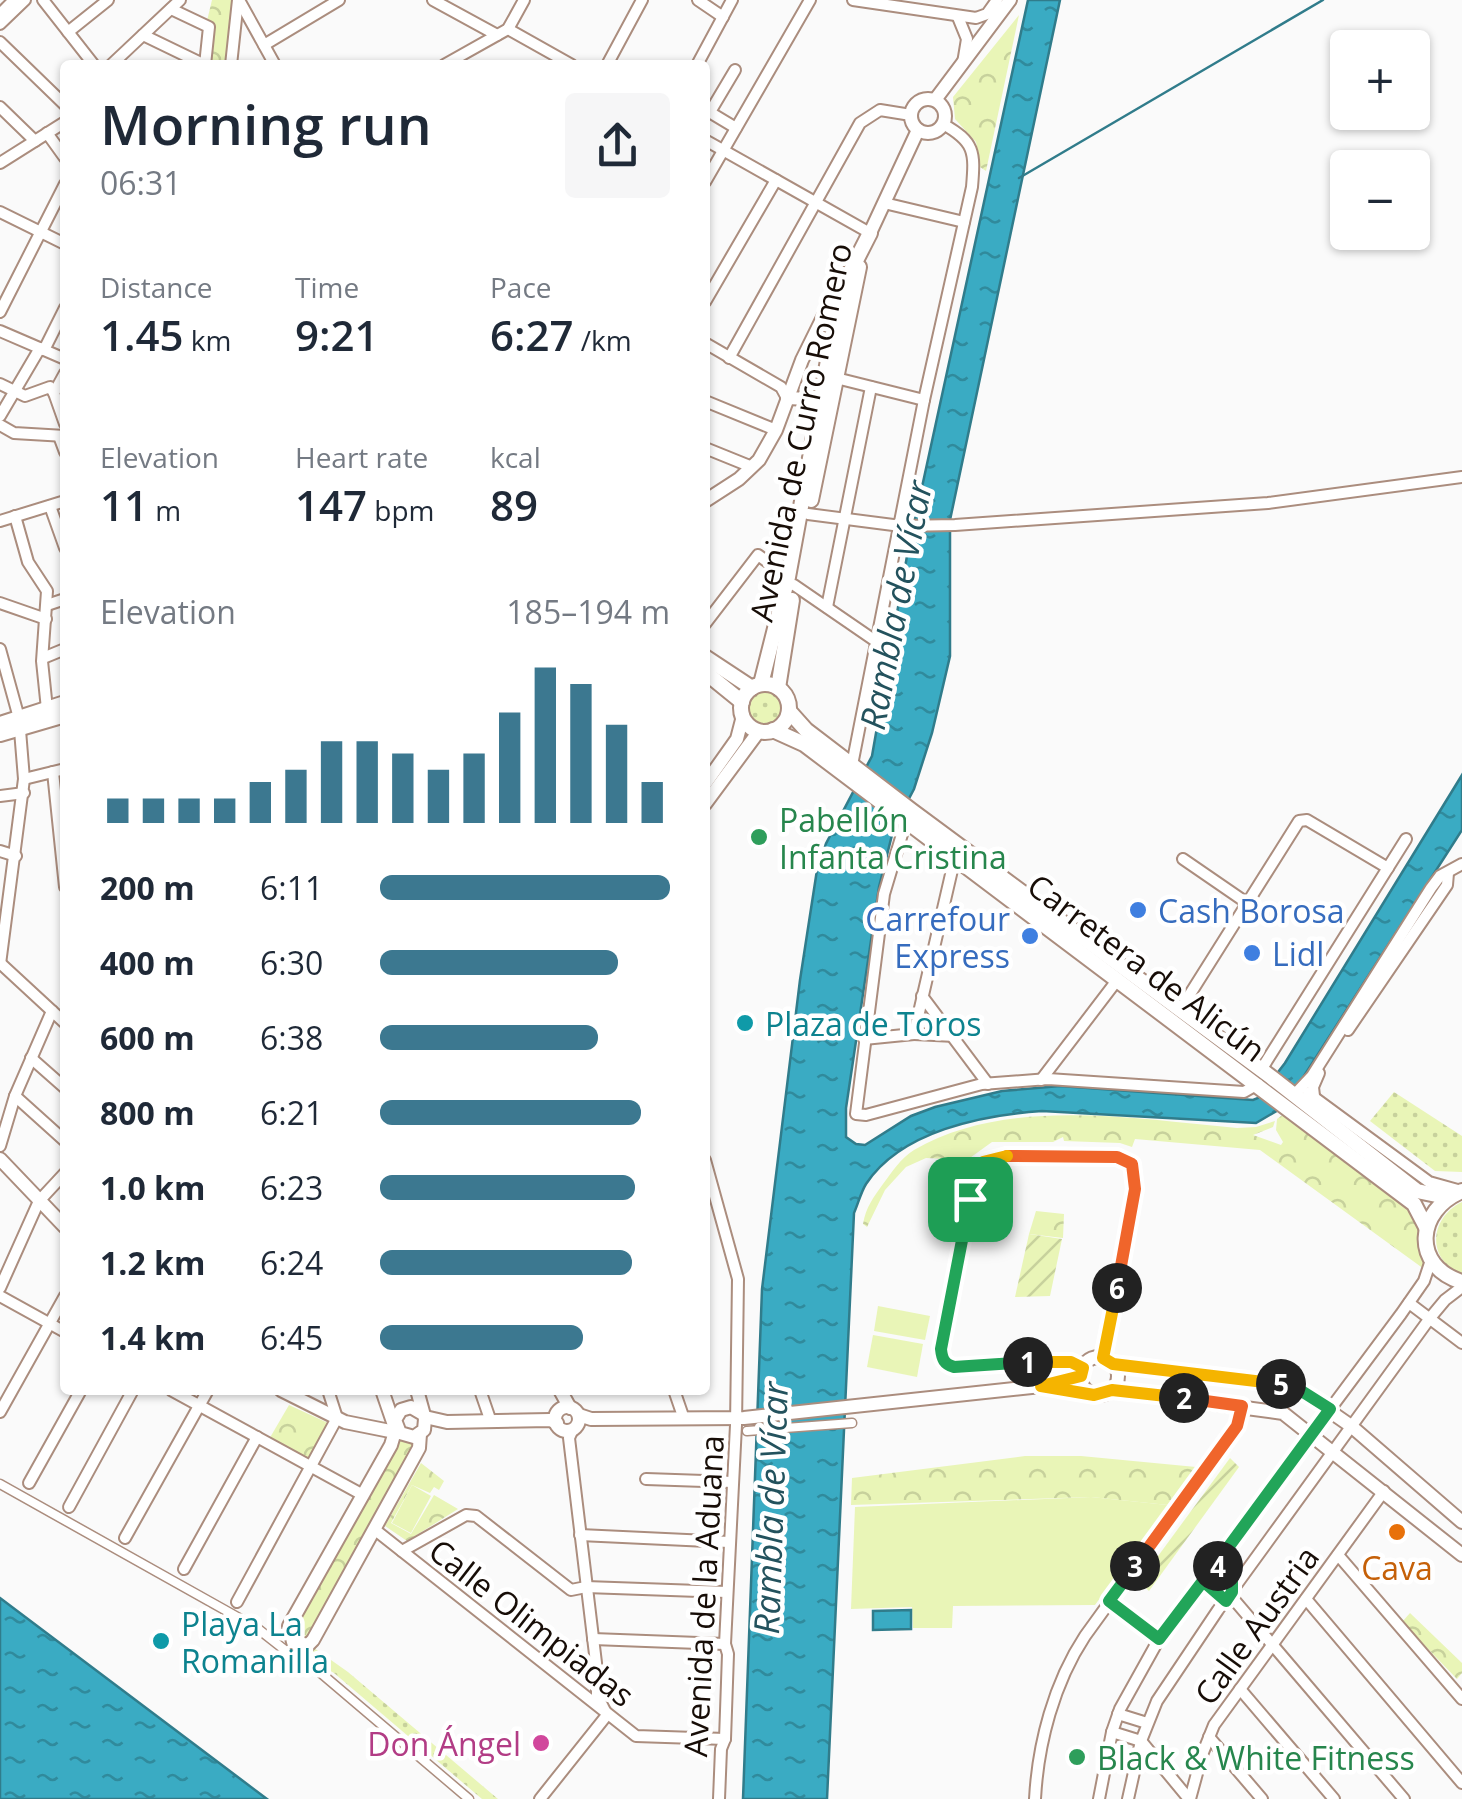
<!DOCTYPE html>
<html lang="en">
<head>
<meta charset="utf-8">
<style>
  body { margin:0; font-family:"Open Sans",sans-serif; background:#f6f6f7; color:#1f2937; height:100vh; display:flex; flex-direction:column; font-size:38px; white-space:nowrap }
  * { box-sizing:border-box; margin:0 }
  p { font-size:32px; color:#747a83 }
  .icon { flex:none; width:55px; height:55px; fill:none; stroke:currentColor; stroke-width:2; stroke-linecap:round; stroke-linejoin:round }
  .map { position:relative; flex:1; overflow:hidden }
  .details { position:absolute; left:60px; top:60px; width:650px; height:1335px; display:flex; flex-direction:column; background:#fff; border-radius:10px; box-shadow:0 2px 8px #0004 }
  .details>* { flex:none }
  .tools { position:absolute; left:1330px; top:30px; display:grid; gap:20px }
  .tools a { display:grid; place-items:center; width:100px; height:100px; border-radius:10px; background:#fff; box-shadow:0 2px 8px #0004; font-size:50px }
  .pin { position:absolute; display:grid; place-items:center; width:85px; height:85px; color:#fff; margin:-42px; border-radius:20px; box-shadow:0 5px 15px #0006 }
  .km { position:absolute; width:50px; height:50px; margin:-25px; border-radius:50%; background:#222; color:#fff; font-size:28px; line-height:50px; text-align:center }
  .round { display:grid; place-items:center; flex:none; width:105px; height:105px; border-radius:10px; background:#f6f6f7 }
  .summary { display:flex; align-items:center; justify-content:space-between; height:170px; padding:0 40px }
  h1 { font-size:55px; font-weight:600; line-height:75px }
  .figures { display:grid; grid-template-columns:repeat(3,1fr); gap:15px; height:170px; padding:10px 40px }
  .figures div { display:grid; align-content:center }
  .figures b { font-size:42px; font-weight:600 }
  .figures small { font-size:28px; font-weight:400 }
  .figures p { font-size:28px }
  .chart { height:280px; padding:20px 40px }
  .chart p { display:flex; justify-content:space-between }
  .chart svg { width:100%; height:180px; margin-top:10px; stroke:#3c7890; stroke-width:6 }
  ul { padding:0 40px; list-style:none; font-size:32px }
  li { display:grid; grid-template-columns:160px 120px 1fr; align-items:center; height:75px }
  li i { height:25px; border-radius:12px; background:#3c7890 }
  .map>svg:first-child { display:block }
</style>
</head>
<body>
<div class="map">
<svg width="1462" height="1799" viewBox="0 0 1462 1799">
  <defs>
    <pattern id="grass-dots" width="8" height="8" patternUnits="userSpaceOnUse" patternTransform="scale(2.5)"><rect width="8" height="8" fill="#e9f5b7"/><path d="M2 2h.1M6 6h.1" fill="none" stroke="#c7d19c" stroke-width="1.8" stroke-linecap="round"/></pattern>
    <pattern id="park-crowns" width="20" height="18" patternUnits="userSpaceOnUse" patternTransform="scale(2.5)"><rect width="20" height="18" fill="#e9f5b7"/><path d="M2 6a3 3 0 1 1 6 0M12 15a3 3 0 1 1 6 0" fill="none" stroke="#c7d19c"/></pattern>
    <pattern id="garden-furrows" width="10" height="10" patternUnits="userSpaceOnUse" patternTransform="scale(2.5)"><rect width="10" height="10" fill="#e9f5b7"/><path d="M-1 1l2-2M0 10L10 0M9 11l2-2" fill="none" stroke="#c7d19c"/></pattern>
    <pattern id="water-ripples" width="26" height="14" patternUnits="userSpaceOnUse" patternTransform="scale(2.5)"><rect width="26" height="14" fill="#3aabc3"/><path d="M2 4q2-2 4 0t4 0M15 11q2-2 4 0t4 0" fill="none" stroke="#308a9c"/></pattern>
  </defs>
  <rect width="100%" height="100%" fill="#fafafa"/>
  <g fill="url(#grass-dots)">
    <circle cx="765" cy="708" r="17"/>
    <polygon points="1394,1092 1462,1136 1462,1172 1435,1171 1370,1121"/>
    <path d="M 1462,1202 L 1462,1274 C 1426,1260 1429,1218 1462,1202 Z"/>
    <polygon points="314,1648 348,1672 498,1799 482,1799 334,1673 301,1654 302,1651"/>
  </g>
  <g fill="url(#park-crowns)">
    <polygon points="212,0 231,0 237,8 231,65 205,65 206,25"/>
    <polygon points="1019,15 986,171 980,167 976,142 955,119 953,97"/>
    <path d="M 1285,1113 L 1414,1209 L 1422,1225 L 1427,1264 L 1424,1269 L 1260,1150 L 1135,1139 L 1132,1147 L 1120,1143 L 1064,1141 L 1063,1137 L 1053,1142 L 992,1142 L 967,1160 L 926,1158 L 906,1167 L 885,1190 L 867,1227 L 863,1224 C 866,1207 873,1198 883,1184 C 892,1172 901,1158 914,1150 C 1008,1096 1133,1119 1237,1128 L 1256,1127 L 1275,1121 L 1273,1127 L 1253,1135 L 1281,1145 L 1283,1142 L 1276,1130 L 1277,1119 Z"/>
    <polygon points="1036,1211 1064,1214 1063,1238 1029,1234"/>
    <polygon points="289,1405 328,1423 308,1462 268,1441"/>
    <polygon points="399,1440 414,1442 310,1638 296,1639 294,1627"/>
    <polygon points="1025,1456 1081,1456 1196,1467 1168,1505 1091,1497 851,1505 852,1478"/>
    <polygon points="421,1463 444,1481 439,1490 434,1487 430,1493 412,1485 391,1523 411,1534 434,1495 458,1509 407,1541 385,1526"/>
    <polygon points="1410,1613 1462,1663 1462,1673 1457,1679 1402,1622"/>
  </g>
  <g fill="url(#garden-furrows)">
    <polygon points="1029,1234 1062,1239 1050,1296 1015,1297"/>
    <polygon points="1230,1458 1239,1467 1149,1591 1139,1582"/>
  </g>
  <g fill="#e9f5b7">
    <polygon points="878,1306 930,1316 925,1340 874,1331"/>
    <polygon points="873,1335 923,1344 917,1377 867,1367"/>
    <polygon points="412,1485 431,1496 411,1533 392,1523"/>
    <polygon points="1091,1497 1168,1505 1095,1605 953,1606 952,1628 913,1628 912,1607 851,1609 855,1507"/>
  </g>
  <g fill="url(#water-ripples)" stroke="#307c8b" stroke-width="2.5">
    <path d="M 1028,0 L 1060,0 L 950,520 L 950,656 L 932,733 L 914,789 L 894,827 L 879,887 L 846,1108 L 846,1137 L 856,1144 L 865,1145 L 911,1116 L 935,1107 L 1002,1091 L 1060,1086 L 1253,1100 L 1258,1098 L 1285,1063 L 1462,775 L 1462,830 L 1304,1076 L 1280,1109 L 1256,1123 L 1042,1111 C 982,1115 901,1131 866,1184 C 861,1192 858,1204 854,1213 L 827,1799 L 743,1799 L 762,1289 L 800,980 L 819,857 L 872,756 L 907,556 Z"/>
    <polygon points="0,1598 267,1799 0,1799"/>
    <polygon points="911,1610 911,1629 873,1630 873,1611"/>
  </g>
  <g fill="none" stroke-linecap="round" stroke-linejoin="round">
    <polyline stroke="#307c8b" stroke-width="2.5" points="1019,178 1323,0"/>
    <g stroke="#ab8d7e" stroke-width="11">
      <g id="pedestrian">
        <polyline points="747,1431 852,1423"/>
        <polyline points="0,1484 257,1628 290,1654 316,1669 469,1799"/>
      </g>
    </g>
    <g stroke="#ab8d7e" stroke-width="14">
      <g id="minor">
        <polyline points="43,0 94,65"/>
        <polyline points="239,0 275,65"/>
        <polyline points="433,0 497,35"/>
        <polyline points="698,0 723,17"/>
        <polyline points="853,0 976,18 987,14 997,0"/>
        <polyline points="171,9 209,27 205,65"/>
        <polyline points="0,14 14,0"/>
        <polyline points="958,17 967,39 963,63"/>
        <polyline points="0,24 25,0"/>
        <polyline points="508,29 572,65"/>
        <polyline points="68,32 108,0"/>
        <polyline points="143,35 205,65"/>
        <polyline points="0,42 65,105"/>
        <polyline points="264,45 339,0"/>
        <polyline points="111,65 180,0"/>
        <polyline points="231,65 238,0"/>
        <polyline points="444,65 508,29 524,0"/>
        <polyline points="607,65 642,0"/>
        <polyline points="697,65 732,0"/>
        <polyline points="0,107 35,141"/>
        <polyline points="706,110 736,128"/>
        <polyline points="710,112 735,70"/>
        <polyline points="47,133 65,158"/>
        <polyline points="705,140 870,233"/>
        <polyline points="0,163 65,122"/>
        <polyline points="705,182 810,0"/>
        <polyline points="884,203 964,222"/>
        <polyline points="0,212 65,244"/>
        <polyline points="705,302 776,180"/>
        <polyline points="0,312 65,184"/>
        <polyline points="0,331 65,359"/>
        <polyline points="705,343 781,387 787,398"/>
        <polyline points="44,350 65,308"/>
        <polyline points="729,358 860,123 880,110 911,115"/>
        <polyline points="65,373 54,393 65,424"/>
        <polyline points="836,378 924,400"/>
        <polyline points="0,384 25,396 50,387 54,393"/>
        <polyline points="705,401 776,430"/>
        <polyline points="0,416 40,348"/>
        <polyline points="0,425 14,433 65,436"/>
        <polyline points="59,436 65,452"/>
        <polyline points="705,448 752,467"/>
        <polyline points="50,506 65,548"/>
        <polyline points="808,514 901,526 955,525 1268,503 1462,477"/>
        <polyline points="15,516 28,562 47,591 42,661 47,709"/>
        <polyline points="0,521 65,501"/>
        <polyline points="794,585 877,642"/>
        <polyline points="0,603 46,619"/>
        <polyline points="47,605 65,599"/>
        <polyline points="827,607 871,387"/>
        <polyline points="705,624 758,555 788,577"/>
        <polyline points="0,649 19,718 24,779 0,964"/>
        <polyline points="43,658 65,649"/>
        <path d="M 852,765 L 924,400 L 972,187 C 975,152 975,142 943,124"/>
        <polyline points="53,772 65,887"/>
        <polyline points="24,779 65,769"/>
        <polyline points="0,796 24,793"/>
        <polyline points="906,821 884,894 856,1114 866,1115 982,1084 1048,1079 1244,1092 1258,1084"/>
        <polyline points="0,851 16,856"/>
        <polyline points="1183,859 1247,903"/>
        <polyline points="0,963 65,1023"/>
        <polyline points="922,996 988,1084"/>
        <polyline points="1180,1010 1299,821 1307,820 1388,868"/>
        <polyline points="1348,1030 1447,885 1448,873"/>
        <polyline points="914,1034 955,1036"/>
        <polyline points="864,1039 914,1034 955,857"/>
        <polyline points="31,1058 65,1088"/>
        <polyline points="1261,1070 1406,839"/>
        <polyline points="1041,1080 1118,979"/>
        <polyline points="1308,1093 1429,1182 1461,1191"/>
        <polyline points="1294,1095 1312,1076 1431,888 1440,876 1462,864"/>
        <polyline points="15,1096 65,1141"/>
        <polyline points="1314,1096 1313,1087 1319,1073"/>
        <polyline points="0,1146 15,1096 52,1011"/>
        <polyline points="705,1160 738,1279 736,1425 725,1644 728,1654 725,1739 721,1749 719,1799"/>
        <polyline points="0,1288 39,1201 65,1173"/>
        <polyline points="0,1296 65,1332"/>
        <polyline points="1409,1303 1462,1343"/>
        <path d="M 1083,1368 L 1071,1362 L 954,1367 C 944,1364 942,1359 941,1349 L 976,1173 L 983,1162 L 998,1156 L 1117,1157 L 1131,1164 L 1135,1189 L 1103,1358"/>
        <polyline points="171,1390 363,1495"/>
        <polyline points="480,1390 491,1422"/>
        <polyline points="674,1390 684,1419"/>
        <polyline points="0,1412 65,1296"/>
        <polyline points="646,1479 733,1482"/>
        <polyline points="29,1483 81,1390"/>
        <polyline points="69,1507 133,1390"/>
        <polyline points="374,1529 636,1736 725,1739"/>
        <polyline points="580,1535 729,1542"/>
        <polyline points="125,1538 208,1390"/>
        <polyline points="402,1551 466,1515 476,1516 571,1590 586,1587 727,1592"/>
        <polyline points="1338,1555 1462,1699"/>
        <polyline points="1216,1564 1232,1579 1232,1590"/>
        <polyline points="184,1569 257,1437"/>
        <polyline points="1203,1581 1226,1601"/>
        <polyline points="1230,1595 1404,1799"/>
        <polyline points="1306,1599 1462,1783"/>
        <polyline points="1109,1601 1159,1639"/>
        <polyline points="237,1602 337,1418 328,1390"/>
        <polyline points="593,1639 725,1644"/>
        <polyline points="1240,1689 1334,1799"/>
        <polyline points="1118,1714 1147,1723"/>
        <polyline points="1112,1732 1141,1741 1189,1799"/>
        <polyline points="1209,1737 1262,1799"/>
        <polyline points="540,1799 607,1715 597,1695 597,1671 569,1438 573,1429"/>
        <path d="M 1035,1799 C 1038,1743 1054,1683 1085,1636 L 1237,1426 L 1242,1406"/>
        <polyline points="1099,1799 1112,1732 1120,1709 1159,1639 1401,1314 1424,1281 1431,1260"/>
        <polyline points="1128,1799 1141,1741 1157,1701 1218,1610 1430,1318 1445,1300 1462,1287"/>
        <polyline points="1190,1799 1202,1755 1214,1725 1384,1491"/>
      </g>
    </g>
    <g stroke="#ab8d7e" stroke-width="16">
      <g id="tertiary">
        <circle cx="928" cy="116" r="17"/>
        <polyline points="935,100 1010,0"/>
        <polyline points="870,233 918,130"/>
        <polyline points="787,398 809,399 817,413"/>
        <polyline points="705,501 739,479 759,460 776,430 802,360 838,287"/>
        <polyline points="705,784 737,739 743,716"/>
        <polyline points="705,804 759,731"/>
        <polyline points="0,1159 65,1227"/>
        <circle cx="1099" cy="1376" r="19"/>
        <polyline points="1113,1364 1292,1385 1351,1426 1462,1522"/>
        <polyline points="1048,1387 1089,1392"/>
        <polyline points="281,1390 345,1422 400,1433"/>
        <polyline points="382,1390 394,1425"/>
        <polyline points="417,1390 425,1419 424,1430 414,1437 400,1433 395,1420 401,1410 411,1407 423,1414"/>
        <polyline points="560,1390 570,1408"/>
        <polyline points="1112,1390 1283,1413 1462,1555"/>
        <circle cx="567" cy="1419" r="12"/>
        <polyline points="579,1415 591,1419 744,1418 1041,1386 1081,1376"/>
        <polyline points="425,1417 447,1422 550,1420 557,1423"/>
        <polyline points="396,1428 391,1445 289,1626 293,1642 308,1645 313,1640 419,1448 420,1434"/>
      </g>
    </g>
    <g stroke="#ab8d7e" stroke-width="18">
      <g id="secondary">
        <polyline points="811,500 859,267"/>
        <polyline points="705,657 752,688"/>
        <polyline points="705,672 742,702"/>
        <polyline points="761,684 788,577 841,290 870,233"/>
        <circle cx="765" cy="708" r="24"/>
        <polyline points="778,688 792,600"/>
        <polyline points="789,711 806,730 912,811 1271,1077 1417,1191 1446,1197"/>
        <polyline points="0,724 65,703"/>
        <polyline points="773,730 804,744 1414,1204 1426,1227"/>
        <polyline points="0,734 65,715"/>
        <path d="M 1462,1191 C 1416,1210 1411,1266 1462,1282"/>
      </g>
    </g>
    <use href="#pedestrian" stroke="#fff" stroke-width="8"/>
    <use href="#minor" stroke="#fff" stroke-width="10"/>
    <use href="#tertiary" stroke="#fff" stroke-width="12"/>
    <use href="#secondary" stroke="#fff" stroke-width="14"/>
  </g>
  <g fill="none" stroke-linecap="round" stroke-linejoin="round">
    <g stroke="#fff" stroke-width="20">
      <path id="split-1" d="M 970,1199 L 941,1349 C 942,1359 944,1364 954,1367 L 1028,1362"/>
    </g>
    <g stroke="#fff" stroke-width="20">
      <polyline id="split-2" points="1028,1362 1071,1362 1083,1368 1081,1376 1041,1386 1094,1395 1112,1390 1184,1398"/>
    </g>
    <g stroke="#fff" stroke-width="20">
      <polyline id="split-3" points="1135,1566 1237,1426 1242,1406 1184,1398"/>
    </g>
    <g stroke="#fff" stroke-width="20">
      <polyline id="split-4" points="1135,1566 1109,1601 1159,1639 1203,1581 1226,1601 1232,1592 1232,1579 1218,1566"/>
    </g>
    <g stroke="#fff" stroke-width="20">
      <polyline id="split-5" points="1218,1566 1216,1564 1330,1409 1292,1385 1281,1384"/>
    </g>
    <g stroke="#fff" stroke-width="20">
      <polyline id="split-6" points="1117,1288 1103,1358 1113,1364 1281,1384"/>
    </g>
    <g stroke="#fff" stroke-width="20">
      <polyline id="split-7" points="1007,1156 1117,1157 1132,1164 1135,1189 1117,1288"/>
    </g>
    <g stroke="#fff" stroke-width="20">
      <polyline id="split-8" points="970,1199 976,1173 983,1162 1007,1156"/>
    </g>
    <use href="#split-1" stroke="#22a559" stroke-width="12"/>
    <use href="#split-2" stroke="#f5b400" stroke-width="12"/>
    <use href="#split-3" stroke="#f0652b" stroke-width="12"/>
    <use href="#split-4" stroke="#22a559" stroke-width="12"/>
    <use href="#split-5" stroke="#22a559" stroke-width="12"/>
    <use href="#split-6" stroke="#f5b400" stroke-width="12"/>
    <use href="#split-7" stroke="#f0652b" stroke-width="12"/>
    <use href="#split-8" stroke="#f5b400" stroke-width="12"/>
  </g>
  <g fill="#2e9e5b" stroke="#fff" stroke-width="4">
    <circle cx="759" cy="837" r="10"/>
    <circle cx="1077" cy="1757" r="10"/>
  </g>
  <g fill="#3f7fe0" stroke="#fff" stroke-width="4">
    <circle cx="1138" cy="910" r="10"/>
    <circle cx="1030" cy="936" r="10"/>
    <circle cx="1252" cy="953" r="10"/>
  </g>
  <g fill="#0f9aa8" stroke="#fff" stroke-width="4">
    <circle cx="745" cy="1023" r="10"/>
    <circle cx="161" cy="1641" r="10"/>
  </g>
  <circle fill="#e8710a" stroke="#fff" stroke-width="4" cx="1397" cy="1532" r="10"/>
  <circle fill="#d1479c" stroke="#fff" stroke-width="4" cx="541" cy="1743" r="10"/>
  <g text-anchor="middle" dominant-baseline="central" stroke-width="9" stroke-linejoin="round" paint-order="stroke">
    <g font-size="32" fill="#170d07" stroke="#fff">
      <text transform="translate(800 432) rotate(-78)">Avenida de Curro Romero</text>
      <text transform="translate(1147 967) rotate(37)">Carretera de Alicún</text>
      <text transform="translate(703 1596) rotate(-87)">Avenida de la Aduana</text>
      <text transform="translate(532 1622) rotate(38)">Calle Olimpiadas</text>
      <text transform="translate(1256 1625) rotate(-54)">Calle Austria</text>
    </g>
    <g font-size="32" fill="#27864d" stroke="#fff" text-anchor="start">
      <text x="779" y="819">Pabellón<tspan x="779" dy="37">Infanta Cristina</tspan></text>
      <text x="1097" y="1757">Black &amp; White Fitness</text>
    </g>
    <g font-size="32" fill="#366cbe" stroke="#fff" text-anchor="start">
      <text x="1158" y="910">Cash Borosa</text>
      <text x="1010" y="918" text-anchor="end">Carrefour<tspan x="1010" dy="37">Express</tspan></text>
      <text x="1272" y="953">Lidl</text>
    </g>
    <g font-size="32" fill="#0d838f" stroke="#fff" text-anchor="start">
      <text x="765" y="1023">Plaza de Toros</text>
      <text x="181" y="1623">Playa La<tspan x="181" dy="37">Romanilla</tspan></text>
    </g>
    <g font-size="32" fill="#c56008" stroke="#fff">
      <text x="1397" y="1567">Cava</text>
    </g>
    <g font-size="32" fill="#b23c85" stroke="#fff" text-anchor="end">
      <text x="521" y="1743">Don Ángel</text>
    </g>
    <g font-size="35" font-style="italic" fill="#23525d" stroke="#fff">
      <text transform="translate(895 605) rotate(-79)">Rambla de Vícar</text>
      <text transform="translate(770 1508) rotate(-88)">Rambla de Vícar</text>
    </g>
  </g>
</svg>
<div class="tools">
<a>+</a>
<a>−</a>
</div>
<div class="pin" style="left:970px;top:1199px;background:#1e9e55"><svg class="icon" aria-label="arrive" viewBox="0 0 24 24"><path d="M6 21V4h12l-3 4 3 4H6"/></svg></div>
<b class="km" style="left:1028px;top:1362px">1</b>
<b class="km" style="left:1184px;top:1398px">2</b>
<b class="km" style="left:1135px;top:1566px">3</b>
<b class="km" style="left:1218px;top:1566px">4</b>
<b class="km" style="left:1281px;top:1384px">5</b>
<b class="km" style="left:1117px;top:1288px">6</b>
<section class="details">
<div class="summary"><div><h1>Morning run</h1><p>06:31</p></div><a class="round"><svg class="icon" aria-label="share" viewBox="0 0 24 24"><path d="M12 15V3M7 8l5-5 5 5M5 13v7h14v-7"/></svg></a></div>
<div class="figures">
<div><p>Distance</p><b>1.45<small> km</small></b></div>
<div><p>Time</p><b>9:21</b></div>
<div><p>Pace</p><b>6:27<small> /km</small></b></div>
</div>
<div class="figures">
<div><p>Elevation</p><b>11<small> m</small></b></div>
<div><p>Heart rate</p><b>147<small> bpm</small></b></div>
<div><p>kcal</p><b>89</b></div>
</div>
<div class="chart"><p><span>Elevation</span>185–194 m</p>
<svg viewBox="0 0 160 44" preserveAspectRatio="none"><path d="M5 44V38M15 44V38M25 44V38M35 44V38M45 44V34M55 44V31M65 44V24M75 44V24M85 44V27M95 44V31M105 44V27M115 44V17M125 44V6M135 44V10M145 44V20M155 44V34"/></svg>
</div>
<ul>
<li><b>200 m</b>6:11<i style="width:100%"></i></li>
<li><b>400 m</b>6:30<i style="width:82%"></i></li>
<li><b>600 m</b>6:38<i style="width:75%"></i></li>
<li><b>800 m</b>6:21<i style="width:90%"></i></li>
<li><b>1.0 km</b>6:23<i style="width:88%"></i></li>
<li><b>1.2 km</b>6:24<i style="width:87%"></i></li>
<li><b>1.4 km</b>6:45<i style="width:70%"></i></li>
</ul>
</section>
</div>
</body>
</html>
